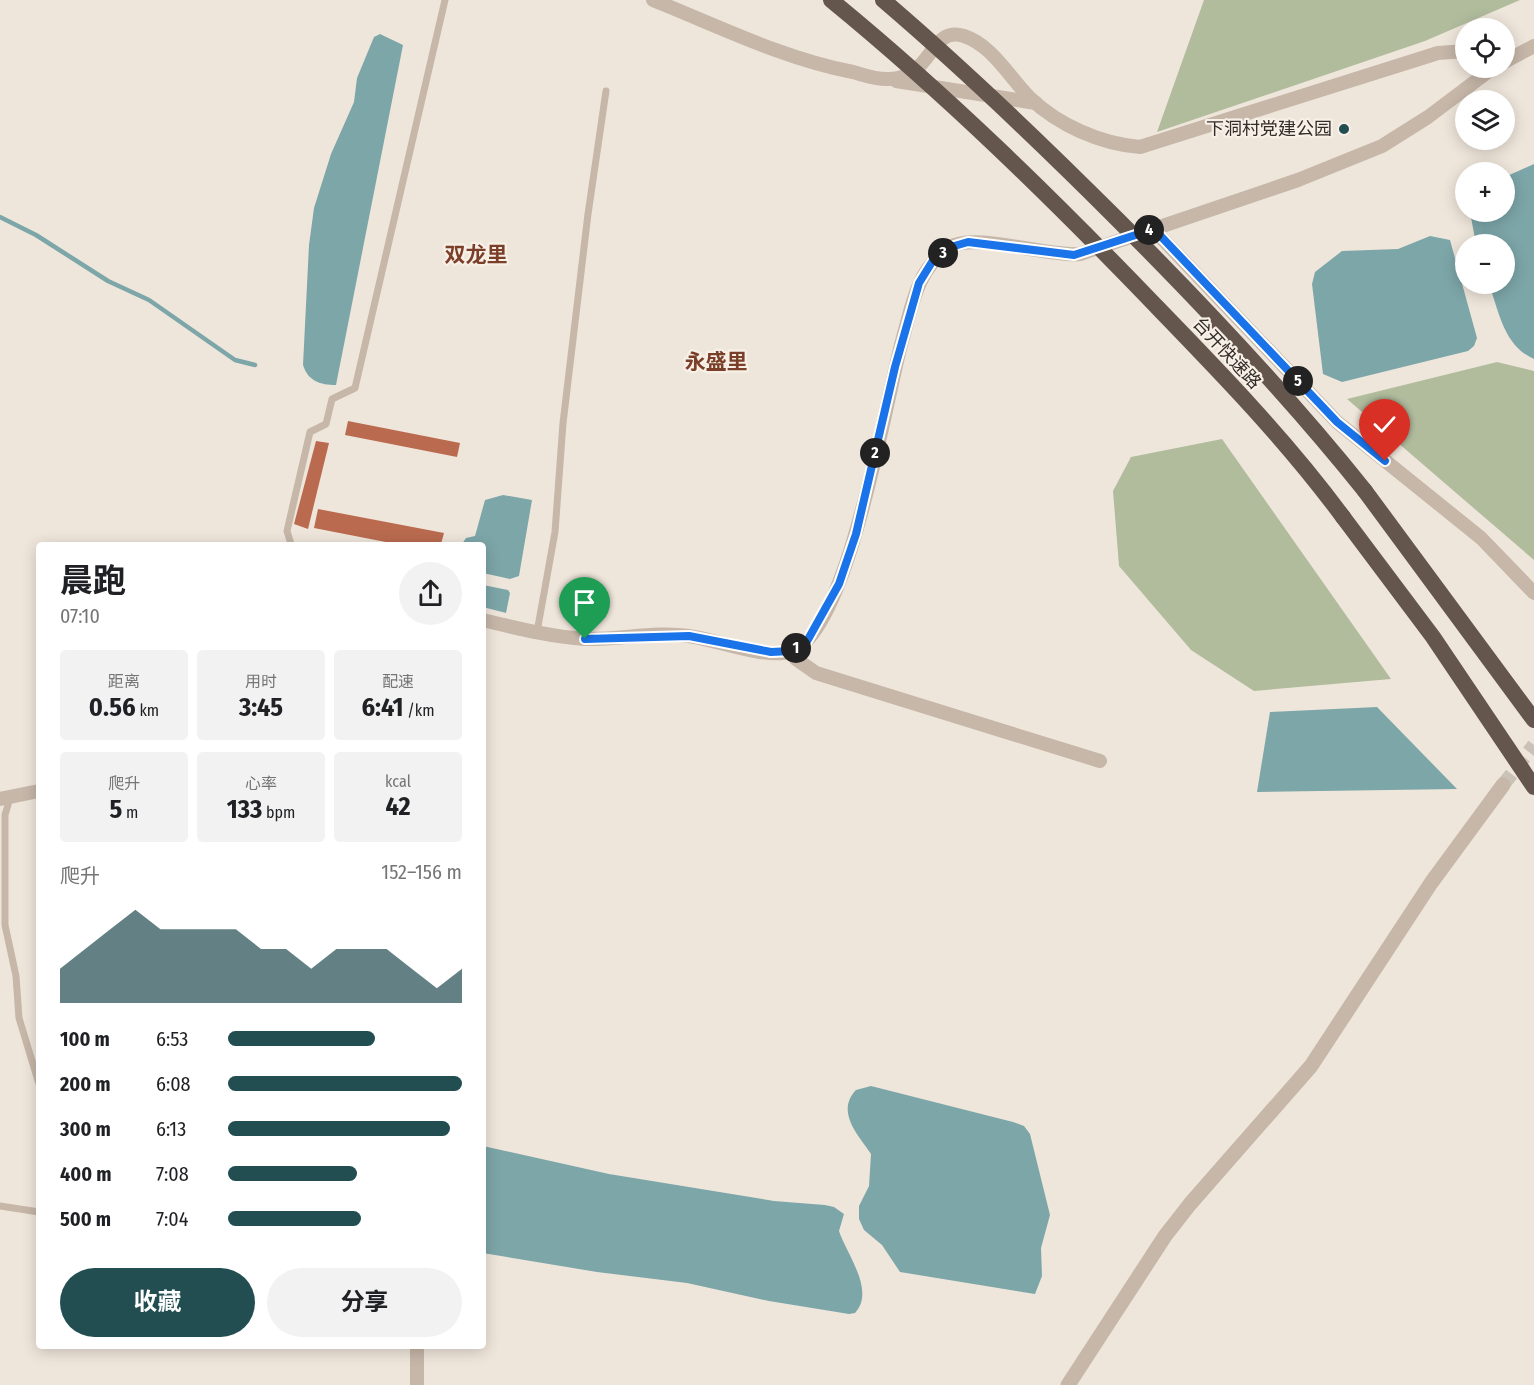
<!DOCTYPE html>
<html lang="zh">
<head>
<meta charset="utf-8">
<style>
  body { margin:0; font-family:"Fira Sans Condensed","Noto Sans SC",sans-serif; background:#f2f2f2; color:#202124; height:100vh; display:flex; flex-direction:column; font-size:22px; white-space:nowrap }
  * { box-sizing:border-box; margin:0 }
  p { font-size:20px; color:#757577 }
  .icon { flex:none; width:33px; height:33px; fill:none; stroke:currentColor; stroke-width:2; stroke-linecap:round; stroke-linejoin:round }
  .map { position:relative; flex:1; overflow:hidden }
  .panel { position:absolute; left:36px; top:542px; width:450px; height:807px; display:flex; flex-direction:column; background:#fff; border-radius:6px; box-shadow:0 3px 15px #0003 }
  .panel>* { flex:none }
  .fabs { position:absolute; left:1455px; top:18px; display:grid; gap:12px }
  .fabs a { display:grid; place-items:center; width:60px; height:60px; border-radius:50%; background:#fff; box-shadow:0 3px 15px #0003; font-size:30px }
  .pin { position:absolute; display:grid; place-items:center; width:51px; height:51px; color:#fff; margin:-62px -26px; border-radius:50% 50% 50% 0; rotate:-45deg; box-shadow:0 0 6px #0007 }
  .pin .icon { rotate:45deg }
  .km { position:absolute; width:30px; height:30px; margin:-15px; border-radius:50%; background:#222; color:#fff; font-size:16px; line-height:30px; text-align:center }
  .round { display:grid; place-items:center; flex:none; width:63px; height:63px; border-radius:32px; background:#f2f2f2 }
  .headline { display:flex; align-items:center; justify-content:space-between; height:102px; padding:0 24px }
  h1 { font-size:33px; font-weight:700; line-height:45px }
  .metrics { display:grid; grid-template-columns:repeat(3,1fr); gap:9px; height:102px; padding:6px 24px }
  .metrics div { display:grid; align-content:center; border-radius:6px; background:#f2f2f2; text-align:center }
  .metrics b { font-size:26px; font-weight:700 }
  .metrics small { font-size:16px; font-weight:400 }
  .metrics p { font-size:16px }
  .chart { height:168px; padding:12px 24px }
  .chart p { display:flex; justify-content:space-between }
  .chart svg { width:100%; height:108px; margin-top:6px; fill:#224d51; opacity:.7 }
  .button { display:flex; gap:12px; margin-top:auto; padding:12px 24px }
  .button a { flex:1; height:69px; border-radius:36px; background:#224d51; color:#fff; font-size:24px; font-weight:700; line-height:69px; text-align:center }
  .button a+a { background:#f2f2f2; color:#202124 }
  ul { padding:0 24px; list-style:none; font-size:20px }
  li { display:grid; grid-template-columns:96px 72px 1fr; align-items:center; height:45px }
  li i { height:15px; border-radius:8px; background:#224d51 }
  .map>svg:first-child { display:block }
</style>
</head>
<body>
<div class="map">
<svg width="1534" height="1385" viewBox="0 0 1534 1385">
  <rect width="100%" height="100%" fill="#efe6db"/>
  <g fill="#b1bc9d">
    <polygon points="1204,0 1520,0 1425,41 1157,132"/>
    <polygon points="1497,362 1534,371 1534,560 1347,399"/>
    <polygon points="1222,439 1391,679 1254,691 1191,650 1119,566 1113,491 1131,457"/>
  </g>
  <g fill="#7da6a9">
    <path d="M 380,34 L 403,45 L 336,385 C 320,385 308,381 303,365 L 309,245 L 314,208 L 331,154 L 354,102 L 357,78 L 374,37 Z"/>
    <path d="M 1534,164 L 1534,359 C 1504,346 1499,312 1489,284 L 1504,284 L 1504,244 L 1476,244 L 1470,212 L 1504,212 L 1505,177 Z"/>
    <polygon points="1430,236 1450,240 1477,338 1474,346 1468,351 1342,382 1323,374 1312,284 1315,272 1342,251 1398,249"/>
    <polygon points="503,495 532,500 519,576 510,579 483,573 483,544 462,544 466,538 475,536 485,500"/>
    <polygon points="483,585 508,590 510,593 506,613 483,607"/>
    <polygon points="1377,707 1457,789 1257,792 1270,712"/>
    <path d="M 871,1086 L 1013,1122 L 1024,1126 L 1030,1134 L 1050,1215 L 1041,1248 L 1042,1276 L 1035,1294 L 900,1272 L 882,1245 L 864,1230 L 859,1219 L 859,1206 L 869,1186 L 871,1154 C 859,1136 835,1112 856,1090 Z"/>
    <path d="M 483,1146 L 609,1174 L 774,1201 L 825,1205 L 834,1207 L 844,1214 L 839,1231 C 846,1253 876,1291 855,1313 L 849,1314 L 769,1301 L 687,1283 L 597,1272 L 483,1253 Z"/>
  </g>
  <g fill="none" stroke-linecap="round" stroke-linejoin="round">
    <polyline stroke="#7da6a9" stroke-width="4.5" points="0,217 36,235 108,281 149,300 235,360 255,365"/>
  </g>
  <g fill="#ba6b4f">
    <polygon points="348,421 460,443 457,457 345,435"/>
    <polygon points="316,441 329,443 308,529 294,524"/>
    <polygon points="318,509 444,533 441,544 396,544 314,528"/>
  </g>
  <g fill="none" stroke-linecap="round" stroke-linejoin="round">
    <polyline stroke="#cac1b7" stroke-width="14" stroke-dasharray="14 7" stroke-linecap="butt" points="1503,785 1534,745"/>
    <g stroke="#c6b7a9" stroke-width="7">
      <polyline points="291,544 287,531 310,432 326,424 332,399 355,388 445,0"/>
      <polyline points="537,632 555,532 563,423 588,214 606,91"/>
      <polyline points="10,798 5,815 5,925 16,976 19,1018 39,1084"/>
      <polyline points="0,1206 39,1212"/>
    </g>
    <g stroke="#c6b7a9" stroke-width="14">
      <path d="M 653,0 C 718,26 784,59 853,72 C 864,75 877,80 889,79 C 934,78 929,25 964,36 C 992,45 1010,78 1030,98 C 1058,125 1101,144 1140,147 L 1438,53 L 1466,51"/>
      <polyline points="1504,62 1534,46"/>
      <polyline points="896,81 1036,103"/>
      <polyline points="1153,229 1337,422 1481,538 1534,593"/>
      <path d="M 483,620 C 516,628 551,637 585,639 C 620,640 655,631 689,636 C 718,640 765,660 792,651 C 848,632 886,399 902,341 C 912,306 917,268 950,247 C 975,232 1047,257 1080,254 L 1298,180 L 1382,146 L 1428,117 L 1493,68"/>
      <polyline points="791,651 796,659 816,673 1100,761"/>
      <polyline points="0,799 39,791"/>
      <polyline points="417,1346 417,1385"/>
    </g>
    <polyline stroke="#c6b7a9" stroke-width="15" points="1068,1385 1165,1236 1190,1204 1311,1066 1431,883 1503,785"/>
    <g stroke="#64554d" stroke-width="16">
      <polyline points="1365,491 1534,720"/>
      <polyline points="1343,517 1433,637 1534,787"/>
    </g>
    <g stroke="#64554d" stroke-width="16">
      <path d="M 831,0 C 946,94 1053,199 1156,306 C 1221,373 1287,441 1343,517"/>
      <path d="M 883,0 C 965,70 1042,144 1118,220 C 1204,306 1289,396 1365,491"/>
    </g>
  </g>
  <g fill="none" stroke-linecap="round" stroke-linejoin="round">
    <g stroke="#fff" stroke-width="12">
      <polyline id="route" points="585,639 689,636 771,652 791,651 806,643 839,584 856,534 895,367 919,283 932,262 951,247 968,242 1074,255 1154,229 1337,422 1385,461"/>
    </g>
    <use href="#route" stroke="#1a73e8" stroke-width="8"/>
  </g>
  <circle fill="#224d51" stroke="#f7f0e7" stroke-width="2" cx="1344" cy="129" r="6"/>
  <g text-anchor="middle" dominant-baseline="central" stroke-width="4.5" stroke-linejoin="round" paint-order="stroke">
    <g font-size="18" fill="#342c28" stroke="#f7f0e7" text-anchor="end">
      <text x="1332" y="129">下洞村党建公园</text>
    </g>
    <g font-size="18" fill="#342c28" stroke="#f7f0e7">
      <text transform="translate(1227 353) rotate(47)">台开快速路</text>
    </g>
    <g font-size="21" font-weight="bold" fill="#7b3e29" stroke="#f7f0e7">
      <text x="476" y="255">双龙里</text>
      <text x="716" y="362">永盛里</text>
    </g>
  </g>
</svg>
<div class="fabs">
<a><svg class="icon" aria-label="locate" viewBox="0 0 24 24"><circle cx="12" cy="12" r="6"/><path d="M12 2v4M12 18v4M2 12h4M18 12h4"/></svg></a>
<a><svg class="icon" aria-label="layers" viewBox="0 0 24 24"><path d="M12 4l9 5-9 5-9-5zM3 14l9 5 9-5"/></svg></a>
<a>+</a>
<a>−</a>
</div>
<div class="pin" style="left:585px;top:639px;background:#1e9e55"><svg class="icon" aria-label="arrive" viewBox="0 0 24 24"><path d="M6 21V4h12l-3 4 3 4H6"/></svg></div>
<div class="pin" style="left:1385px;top:461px;background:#d93025"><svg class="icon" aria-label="check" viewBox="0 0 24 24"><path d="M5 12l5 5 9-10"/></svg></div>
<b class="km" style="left:796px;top:648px">1</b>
<b class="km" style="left:875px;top:453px">2</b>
<b class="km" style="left:943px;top:253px">3</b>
<b class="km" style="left:1149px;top:230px">4</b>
<b class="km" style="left:1298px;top:381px">5</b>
<section class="panel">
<div class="headline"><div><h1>晨跑</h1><p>07:10</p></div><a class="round"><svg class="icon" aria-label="share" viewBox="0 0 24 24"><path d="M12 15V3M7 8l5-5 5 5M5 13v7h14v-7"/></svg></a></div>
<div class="metrics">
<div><p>距离</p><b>0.56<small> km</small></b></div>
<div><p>用时</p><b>3:45</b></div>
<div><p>配速</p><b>6:41<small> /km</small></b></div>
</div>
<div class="metrics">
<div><p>爬升</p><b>5<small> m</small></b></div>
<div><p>心率</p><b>133<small> bpm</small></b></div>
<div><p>kcal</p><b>42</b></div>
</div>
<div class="chart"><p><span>爬升</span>152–156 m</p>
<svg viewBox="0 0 160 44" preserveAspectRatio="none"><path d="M0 44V30L10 22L20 14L30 6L40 14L50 14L60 14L70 14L80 22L90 22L100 30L110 22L120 22L130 22L140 30L150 38L160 30V44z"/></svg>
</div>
<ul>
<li><b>100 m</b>6:53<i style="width:63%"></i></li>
<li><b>200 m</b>6:08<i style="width:100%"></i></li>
<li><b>300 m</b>6:13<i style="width:95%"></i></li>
<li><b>400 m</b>7:08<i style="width:55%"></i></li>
<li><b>500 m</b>7:04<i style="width:57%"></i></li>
</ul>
<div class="button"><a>收藏</a><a>分享</a></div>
</section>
</div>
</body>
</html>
